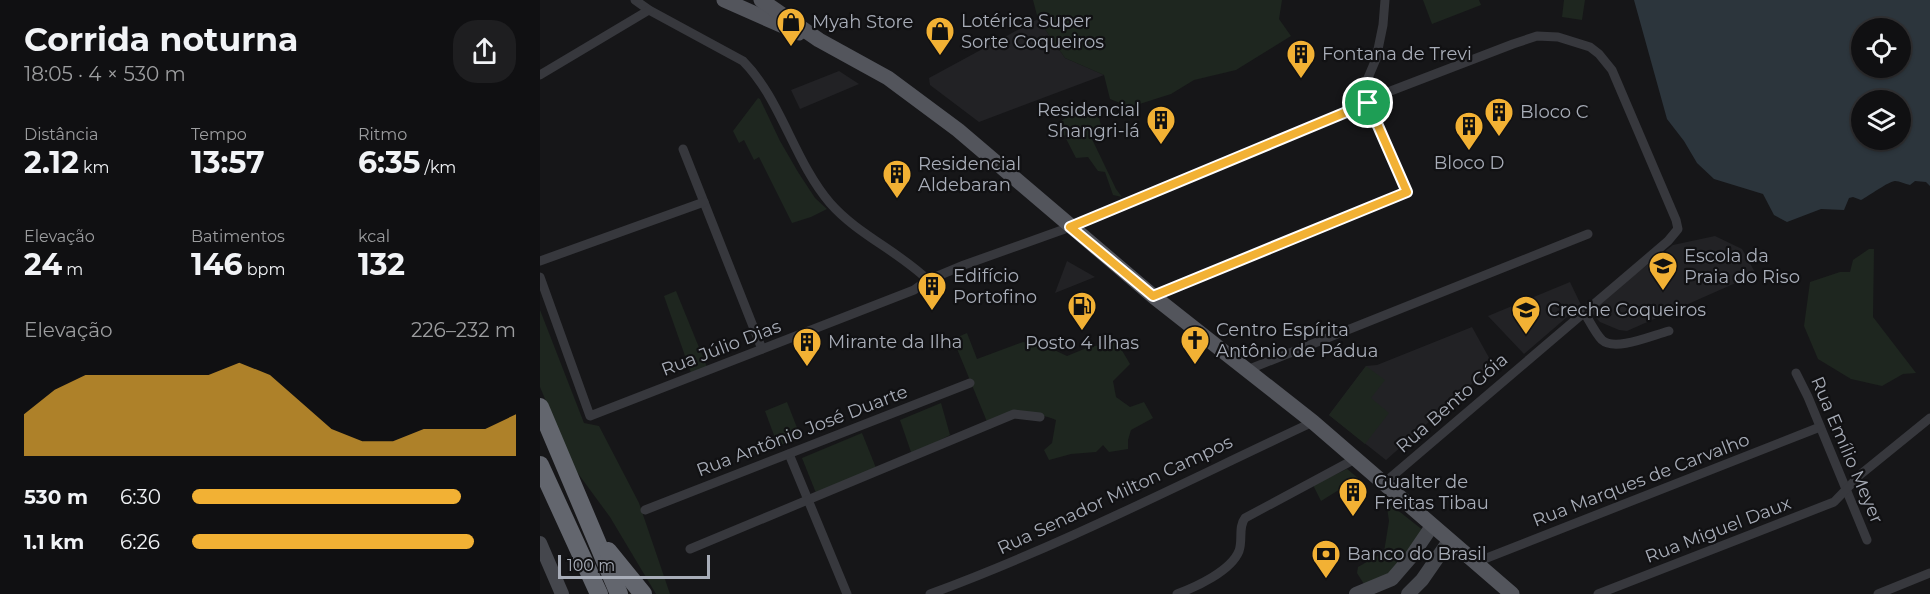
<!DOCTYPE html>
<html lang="pt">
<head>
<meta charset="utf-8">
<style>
  body { margin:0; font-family:Montserrat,sans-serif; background:#1e1e20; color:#f1f3f6; height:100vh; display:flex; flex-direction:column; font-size:22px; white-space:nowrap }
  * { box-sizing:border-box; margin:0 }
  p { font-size:20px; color:#9c9d9f }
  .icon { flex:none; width:33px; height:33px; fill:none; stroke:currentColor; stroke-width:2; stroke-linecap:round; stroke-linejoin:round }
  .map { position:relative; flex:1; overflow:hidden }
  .panel { display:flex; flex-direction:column; background:#101012; width:540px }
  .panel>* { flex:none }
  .tools { position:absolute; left:1311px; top:18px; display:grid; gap:12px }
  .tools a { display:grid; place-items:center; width:60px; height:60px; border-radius:50%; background:#101012; box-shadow:0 2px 4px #0004,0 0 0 2px #303032; font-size:30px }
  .scale { position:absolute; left:18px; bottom:15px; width:152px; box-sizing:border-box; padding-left:6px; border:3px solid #a8adb8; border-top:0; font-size:16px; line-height:21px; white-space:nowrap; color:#a8adb8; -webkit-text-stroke:4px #111113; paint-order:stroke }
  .pin { position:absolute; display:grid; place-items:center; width:51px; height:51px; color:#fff; margin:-26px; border:3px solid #fff; border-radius:50%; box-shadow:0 2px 6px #0007 }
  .round { display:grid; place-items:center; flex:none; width:63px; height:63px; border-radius:24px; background:#1e1e20 }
  .summary { display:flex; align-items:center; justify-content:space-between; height:102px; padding:0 24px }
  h1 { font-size:33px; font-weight:700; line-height:45px }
  .stats { display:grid; grid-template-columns:repeat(3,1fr); gap:9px; height:102px; padding:6px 24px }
  .stats div { display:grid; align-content:center }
  .stats b { font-size:30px; font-weight:700 }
  .stats small { font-size:16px; font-weight:400 }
  .stats p { font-size:16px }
  .chart { height:168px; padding:12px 24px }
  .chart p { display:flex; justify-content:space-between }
  .chart svg { width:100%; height:108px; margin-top:6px; fill:#f2b134; opacity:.7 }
  ul { padding:0 24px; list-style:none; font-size:20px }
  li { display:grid; grid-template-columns:96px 72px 1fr; align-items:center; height:45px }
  li i { height:15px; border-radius:8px; background:#f2b134 }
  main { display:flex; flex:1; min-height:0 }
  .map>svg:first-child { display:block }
</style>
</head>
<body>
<main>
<section class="panel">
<div class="summary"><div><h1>Corrida noturna</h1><p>18:05 · 4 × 530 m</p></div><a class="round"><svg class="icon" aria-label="share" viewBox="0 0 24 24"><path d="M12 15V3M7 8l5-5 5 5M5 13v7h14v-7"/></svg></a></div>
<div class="stats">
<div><p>Distância</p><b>2.12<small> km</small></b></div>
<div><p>Tempo</p><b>13:57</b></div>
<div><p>Ritmo</p><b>6:35<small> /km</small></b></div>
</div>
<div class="stats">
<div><p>Elevação</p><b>24<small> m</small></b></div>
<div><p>Batimentos</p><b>146<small> bpm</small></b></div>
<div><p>kcal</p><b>132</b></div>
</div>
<div class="chart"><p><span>Elevação</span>226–232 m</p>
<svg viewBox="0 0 160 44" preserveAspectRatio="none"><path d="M0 44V27L10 17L20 11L30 11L40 11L50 11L60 11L70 6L80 11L90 22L100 33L110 38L120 38L130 33L140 33L150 33L160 27V44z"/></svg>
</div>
<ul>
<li><b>530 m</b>6:30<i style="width:83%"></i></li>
<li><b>1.1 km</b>6:26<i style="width:87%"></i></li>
</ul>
</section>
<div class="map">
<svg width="1390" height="594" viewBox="0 0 1390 594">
  <rect width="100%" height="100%" fill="#161618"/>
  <g fill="#222225">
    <polygon points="498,19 525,58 564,75 439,122 390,85 389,78"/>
    <polygon points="299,71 319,84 260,109 251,90"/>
    <polygon points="1175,236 1202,249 1216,274 1087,331 1079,330 1060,322 1049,310 1133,245"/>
    <polygon points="527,261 555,277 515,293"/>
    <polygon points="1030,282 1041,305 984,354 948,316"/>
    <polygon points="932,327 953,365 846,460 789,415 826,366 837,365"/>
  </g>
  <g fill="#1e261f">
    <polygon points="493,0 742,0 739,19 751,36 696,70 654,80 631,94 590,107 570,99 564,75 525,58 498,19"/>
    <polygon points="883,0 939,0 941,5 892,24"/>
    <polygon points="1024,0 1045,0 1042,20 1022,17"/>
    <polygon points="218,98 220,99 240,141 258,172 275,198 287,209 271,217 252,223 219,157 214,160 204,140 199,143 193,131"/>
    <polygon points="546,105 559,117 561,126 550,135 576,189 582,197 573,195 565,172 558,171 548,157 536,158 518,123"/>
    <polygon points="1329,249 1334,249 1333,317 1376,373 1363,374 1342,386 1311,379 1278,359 1264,326 1270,282 1300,272 1310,272 1313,260"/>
    <polygon points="136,291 167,367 151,373 124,296"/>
    <polygon points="0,310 44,423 59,426 99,503 130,594 116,594 70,517 34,468 0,387"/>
    <path d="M 427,333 L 437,359 L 483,342 L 510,348 L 527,356 L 549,347 L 577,342 L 590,364 L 573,381 L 576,397 L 590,407 L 604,402 L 613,418 L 591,430 L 588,440 L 588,449 L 569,452 L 563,445 L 556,452 L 531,454 L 509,460 L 504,450 L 512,443 L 516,420 C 483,408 480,414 450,429 L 413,339 Z"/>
    <polygon points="826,366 845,380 831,398 849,413 825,444 789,415"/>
    <polygon points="247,402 261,438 238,446 225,411"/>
    <polygon points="401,403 410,435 372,455 360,420"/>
    <polygon points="322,433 336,468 276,493 262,458"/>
    <polygon points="807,469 818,478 781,501 773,485"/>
    <polygon points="846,501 884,531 851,574 824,584 817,573 818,567 844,552 849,521"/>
  </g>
  <path fill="#2c353c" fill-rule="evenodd" d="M 1094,0 L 1390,0 L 1390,186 L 1386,182 L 1375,181 L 1370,185 C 1365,184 1360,181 1355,181 C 1349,181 1329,196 1321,200 L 1313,197 L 1309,198 L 1304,210 L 1281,209 L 1247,222 L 1234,215 L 1223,194 L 1174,179 L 1157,163 L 1144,141 L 1127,119 ZM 1322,28 L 1360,28 L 1360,68 L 1322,68 ZM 1322,100 L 1360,100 L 1360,140 L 1322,140 Z"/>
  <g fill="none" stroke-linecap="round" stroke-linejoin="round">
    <g stroke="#37383d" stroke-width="9">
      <path d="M 95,0 L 109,10 L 203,61 C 241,99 254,161 290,203 C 317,234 358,251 388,280 L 424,265 L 522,230 L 828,103 L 835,97 L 973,44 L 997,36 L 1018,37 L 1050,47 L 1059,54 L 1072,70 L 1136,220 L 1138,229 L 1128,241 L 843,484"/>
      <polyline points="0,75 109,10"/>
      <polyline points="143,149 222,349"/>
      <polyline points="0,261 164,202"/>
      <polyline points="0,277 50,416 374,290 388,280"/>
      <polyline points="613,296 867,192 822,92 836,59 843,25 845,0"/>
      <path d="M 1044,312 C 1049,320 1055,333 1062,340 C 1075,352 1113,335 1129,331"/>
      <polyline points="707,370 1048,234"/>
      <polyline points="1256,373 1268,397 1327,540"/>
      <polyline points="249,454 307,594"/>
      <polyline points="105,510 430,383"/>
      <polyline points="150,549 474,414 500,417"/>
      <polyline points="934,563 1280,427"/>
      <path d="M 390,594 C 521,546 646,481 773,422"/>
      <path d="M 637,594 C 656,587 691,571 699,551 C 703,540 698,527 705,518 L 815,459"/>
      <polyline points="1058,594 1294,502 1321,474 1390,418"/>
      <polyline points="1338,594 1390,573"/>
    </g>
    <g stroke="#45474d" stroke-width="14">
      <polyline points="0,543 22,594"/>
      <polyline points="816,594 852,579 871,557 892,526"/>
      <polyline points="868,594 882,580 909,541"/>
    </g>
    <g stroke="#53555c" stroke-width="15">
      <polyline points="184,0 259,33"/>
      <polyline points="221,0 279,40 348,78 418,130 613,296 773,422 972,594"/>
    </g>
    <g stroke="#63666e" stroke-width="18">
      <polyline points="0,407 79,594"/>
      <polyline points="0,465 59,594"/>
      <polyline points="68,551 103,594"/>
    </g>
  </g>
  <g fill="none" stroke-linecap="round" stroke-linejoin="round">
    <g stroke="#fff" stroke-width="12">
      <polygon id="route" points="828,103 867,192 613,296 530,227"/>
    </g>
    <use href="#route" stroke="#f2b134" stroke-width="8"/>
  </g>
  <defs>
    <g id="shop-pin" transform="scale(1.5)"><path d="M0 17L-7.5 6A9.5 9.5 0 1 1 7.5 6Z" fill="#f2b134" stroke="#111113"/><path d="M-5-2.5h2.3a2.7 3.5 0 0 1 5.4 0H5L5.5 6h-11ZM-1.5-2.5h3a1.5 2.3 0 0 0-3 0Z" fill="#111"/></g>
    <g id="building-pin" transform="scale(1.5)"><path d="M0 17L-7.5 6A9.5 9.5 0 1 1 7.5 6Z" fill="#f2b134" stroke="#111113"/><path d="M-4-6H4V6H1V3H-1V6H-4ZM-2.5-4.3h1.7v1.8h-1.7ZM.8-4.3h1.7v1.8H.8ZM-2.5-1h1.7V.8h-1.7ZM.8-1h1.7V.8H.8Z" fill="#111"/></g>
    <g id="school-pin" transform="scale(1.5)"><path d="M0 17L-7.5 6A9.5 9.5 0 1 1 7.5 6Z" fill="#f2b134" stroke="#111113"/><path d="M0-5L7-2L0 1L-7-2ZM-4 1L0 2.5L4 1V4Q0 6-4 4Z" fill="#111"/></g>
    <g id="fuel-pin" transform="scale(1.5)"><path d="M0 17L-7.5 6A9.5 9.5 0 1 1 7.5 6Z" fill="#f2b134" stroke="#111113"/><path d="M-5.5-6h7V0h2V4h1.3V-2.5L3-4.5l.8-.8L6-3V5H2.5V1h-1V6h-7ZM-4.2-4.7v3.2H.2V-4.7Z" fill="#111"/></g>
    <g id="church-pin" transform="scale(1.5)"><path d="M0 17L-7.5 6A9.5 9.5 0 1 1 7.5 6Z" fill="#f2b134" stroke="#111113"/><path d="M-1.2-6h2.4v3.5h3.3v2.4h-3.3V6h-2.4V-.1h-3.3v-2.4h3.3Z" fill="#111"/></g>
    <g id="bank-pin" transform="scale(1.5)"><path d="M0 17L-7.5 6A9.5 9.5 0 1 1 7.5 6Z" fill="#f2b134" stroke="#111113"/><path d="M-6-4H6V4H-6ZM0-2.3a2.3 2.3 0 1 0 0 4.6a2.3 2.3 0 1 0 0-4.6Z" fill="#111"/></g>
  </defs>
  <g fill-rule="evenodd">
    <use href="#shop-pin" x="251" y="22"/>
    <use href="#shop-pin" x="400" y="31"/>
    <use href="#building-pin" x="761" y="54"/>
    <use href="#building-pin" x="959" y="112"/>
    <use href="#building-pin" x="621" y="120"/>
    <use href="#building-pin" x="929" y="126"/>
    <use href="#building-pin" x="357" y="174"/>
    <use href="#school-pin" x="1123" y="266"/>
    <use href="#building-pin" x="392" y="286"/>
    <use href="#fuel-pin" x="542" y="306"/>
    <use href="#school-pin" x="986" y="310"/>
    <use href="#church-pin" x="655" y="340"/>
    <use href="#building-pin" x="267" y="342"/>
    <use href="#building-pin" x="813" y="492"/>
    <use href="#bank-pin" x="786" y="554"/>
  </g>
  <g text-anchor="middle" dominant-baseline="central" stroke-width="4.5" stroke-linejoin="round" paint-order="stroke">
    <g font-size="18" fill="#a8adb8" stroke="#111113" text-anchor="start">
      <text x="421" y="21">Lotérica Super<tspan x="421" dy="21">Sorte Coqueiros</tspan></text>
      <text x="272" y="22">Myah Store</text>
      <text x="782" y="54">Fontana de Trevi</text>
      <text x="600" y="110" text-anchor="end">Residencial<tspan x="600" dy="21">Shangri-lá</tspan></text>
      <text x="980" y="112">Bloco C</text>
      <text x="929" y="163" text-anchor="middle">Bloco D</text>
      <text x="378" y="164">Residencial<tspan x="378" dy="21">Aldebaran</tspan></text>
      <text x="1144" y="256">Escola da<tspan x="1144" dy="21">Praia do Riso</tspan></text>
      <text x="413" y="276">Edifício<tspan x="413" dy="21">Portofino</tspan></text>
      <text x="1007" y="310">Creche Coqueiros</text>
      <text x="676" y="330">Centro Espírita<tspan x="676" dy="21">Antônio de Pádua</tspan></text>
      <text x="288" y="342">Mirante da Ilha</text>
      <text x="542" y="343" text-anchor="middle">Posto 4 Ilhas</text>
      <text x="834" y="482">Gualter de<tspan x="834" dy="21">Freitas Tibau</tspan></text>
      <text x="807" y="554">Banco do Brasil</text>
    </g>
    <g font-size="18" fill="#a8adb8" stroke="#111113">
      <text transform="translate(181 348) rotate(-21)">Rua Júlio Dias</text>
      <text transform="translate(912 403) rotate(-41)">Rua Bento Góia</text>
      <text transform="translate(262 431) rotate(-21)">Rua Antônio José Duarte</text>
      <text transform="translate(1307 450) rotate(67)">Rua Emílio Meyer</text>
      <text transform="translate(1101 480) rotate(-21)">Rua Marques de Carvalho</text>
      <text transform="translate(575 495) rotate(-25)">Rua Senador Milton Campos</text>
      <text transform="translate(1178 530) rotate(-21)">Rua Miguel Daux</text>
    </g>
  </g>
</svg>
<div class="tools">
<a><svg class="icon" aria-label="locate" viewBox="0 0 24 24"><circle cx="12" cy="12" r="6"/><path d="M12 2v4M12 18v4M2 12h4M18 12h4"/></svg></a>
<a><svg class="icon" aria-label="layers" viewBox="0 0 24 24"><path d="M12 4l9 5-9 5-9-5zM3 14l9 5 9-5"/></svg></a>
</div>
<div class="scale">100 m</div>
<div class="pin" style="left:828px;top:103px;background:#1e9e55"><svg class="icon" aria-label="arrive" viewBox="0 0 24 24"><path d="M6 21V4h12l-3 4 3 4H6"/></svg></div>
</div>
</main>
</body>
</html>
